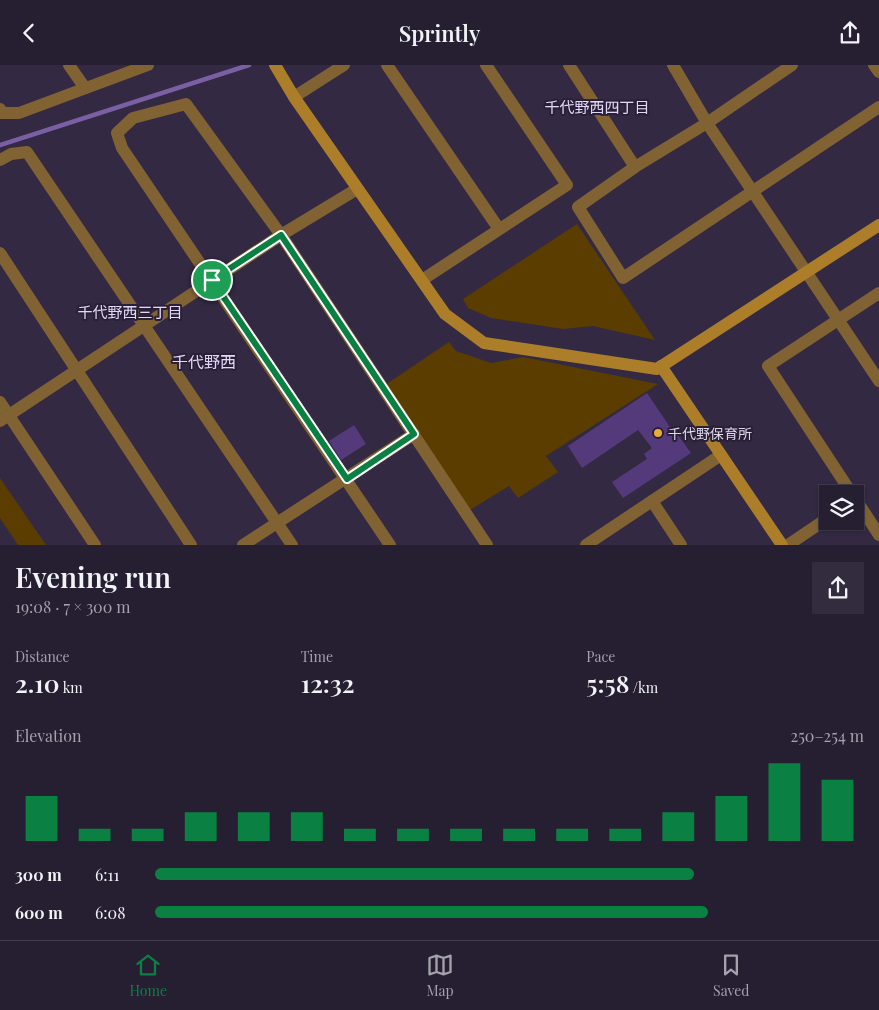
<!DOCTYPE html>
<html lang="en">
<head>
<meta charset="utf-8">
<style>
  body { margin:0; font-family:"Playfair Display","Noto Sans JP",serif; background:#322c3e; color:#f1f3f6; height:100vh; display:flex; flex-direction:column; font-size:19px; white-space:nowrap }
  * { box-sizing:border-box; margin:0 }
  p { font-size:16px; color:#a4a2ac }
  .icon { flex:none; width:28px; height:28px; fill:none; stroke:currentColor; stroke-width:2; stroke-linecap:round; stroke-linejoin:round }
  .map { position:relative; height:480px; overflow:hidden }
  .panel { display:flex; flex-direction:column; background:#261f32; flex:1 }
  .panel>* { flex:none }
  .buttons { position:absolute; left:819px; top:420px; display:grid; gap:10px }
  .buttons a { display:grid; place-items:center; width:45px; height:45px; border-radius:0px; background:#261f32; box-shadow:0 1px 4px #0004,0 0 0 1px #423d4d; font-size:25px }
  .pin { position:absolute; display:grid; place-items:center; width:42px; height:42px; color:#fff; margin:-21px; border:2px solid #fff; border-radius:50%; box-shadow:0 1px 5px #0007 }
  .round { display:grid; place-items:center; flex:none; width:52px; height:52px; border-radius:0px; background:#322c3e }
  .headline { display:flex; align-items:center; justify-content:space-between; height:85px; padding:0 15px }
  h1 { font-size:28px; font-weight:600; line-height:38px }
  .stats { display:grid; grid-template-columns:repeat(3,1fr); gap:8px; height:85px; padding:5px 15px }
  .stats div { display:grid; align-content:center }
  .stats b { font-size:25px; font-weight:600 }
  .stats small { font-size:14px; font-weight:400 }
  .stats p { font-size:14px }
  .chart { height:140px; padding:10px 15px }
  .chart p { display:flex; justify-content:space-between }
  .chart svg { width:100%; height:90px; margin-top:5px; stroke:#0b8043; stroke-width:6 }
  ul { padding:0 15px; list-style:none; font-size:16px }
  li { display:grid; grid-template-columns:80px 60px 1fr; align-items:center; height:38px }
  li i { height:12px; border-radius:6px; background:#0b8043 }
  header { display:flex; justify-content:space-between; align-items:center; height:65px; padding:0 15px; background:#261f32; font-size:22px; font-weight:600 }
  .tab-bar { display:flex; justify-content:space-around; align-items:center; height:70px; border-top:1px solid #423d4d; background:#261f32; font-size:14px; color:#a4a2ac }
  .tab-bar a { display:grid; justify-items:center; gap:2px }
  .tab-bar .current { color:#0b8043 }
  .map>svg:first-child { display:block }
</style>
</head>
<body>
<header><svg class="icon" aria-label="back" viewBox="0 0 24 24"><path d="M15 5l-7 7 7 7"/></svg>Sprintly<svg class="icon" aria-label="share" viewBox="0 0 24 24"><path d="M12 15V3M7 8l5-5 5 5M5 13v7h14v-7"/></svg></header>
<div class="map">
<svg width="879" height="480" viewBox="0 0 879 480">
  <rect width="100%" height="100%" fill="#332943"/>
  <g fill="#5b3d00">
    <polygon points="577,159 655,275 593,261 563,264 491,253 468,243 463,234"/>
    <polygon points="449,277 456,286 491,298 523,292 658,319 546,391 558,407 518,433 509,421 470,445 385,320"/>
    <polygon points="0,413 46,480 18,480 0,453"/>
  </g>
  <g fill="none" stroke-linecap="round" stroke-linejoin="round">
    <polyline stroke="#7a60a3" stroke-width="4.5" points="0,80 249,0"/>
  </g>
  <g fill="#553a7b">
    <polygon points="647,328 676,371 678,370 691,388 623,433 612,417 647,394 644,389 652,383 638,365 582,403 568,381"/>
    <polygon points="354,360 366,379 341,395 329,376"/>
  </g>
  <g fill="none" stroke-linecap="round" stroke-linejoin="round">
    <g stroke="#806233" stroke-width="12">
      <polyline points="69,0 85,23"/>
      <polyline points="387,0 499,164"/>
      <polyline points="569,0 635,102"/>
      <polyline points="673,0 707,58 879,316"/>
      <polyline points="792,0 707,58 635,102 578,142 623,213 879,42"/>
      <polyline points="874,0 879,7"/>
      <polyline points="294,32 344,0"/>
      <polyline points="0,44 2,48 19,48 148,0"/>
      <polyline points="0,95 11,89 27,87 292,480"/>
      <polyline points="0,188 191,480"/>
      <polyline points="422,215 567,120 486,0"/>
      <polyline points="0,337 95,480"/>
      <polyline points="0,356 281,170 357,124"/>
      <polyline points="852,429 768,301 879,228"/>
      <polyline points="855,433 879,470"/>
      <polyline points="652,436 681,480"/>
      <polyline points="243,480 414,369"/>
      <polyline points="390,480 122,83 117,68 133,53 186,39 281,170 487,480"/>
      <polyline points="586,480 721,390"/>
      <polyline points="788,480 828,453"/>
    </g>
    <g stroke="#ac7e2a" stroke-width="12">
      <polyline points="275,0 294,32 445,249 484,278 657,304 879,160"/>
      <polyline points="661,301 782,480"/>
    </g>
  </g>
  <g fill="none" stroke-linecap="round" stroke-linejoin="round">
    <g stroke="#fff" stroke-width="10">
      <polygon id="route" points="281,170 414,369 347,414 212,215"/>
    </g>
    <use href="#route" stroke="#0b8043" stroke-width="6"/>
  </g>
  <circle fill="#eaaa38" stroke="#292038" stroke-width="2" cx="658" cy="368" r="5"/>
  <g text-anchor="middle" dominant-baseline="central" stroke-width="4" stroke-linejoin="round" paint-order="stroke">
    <g font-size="14" fill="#ded9e9" stroke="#292038" text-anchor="start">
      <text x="668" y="368">千代野保育所</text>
    </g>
    <g font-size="15" fill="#e2d7f8" stroke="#292038">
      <text x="597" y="42">千代野西四丁目</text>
      <text x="130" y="247">千代野西三丁目</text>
    </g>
    <g font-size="16" fill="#e2d7f8" stroke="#292038">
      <text x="204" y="296">千代野西</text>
    </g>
  </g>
</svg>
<div class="buttons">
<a><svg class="icon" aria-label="layers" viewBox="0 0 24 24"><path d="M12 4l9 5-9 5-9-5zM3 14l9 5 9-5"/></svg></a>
</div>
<div class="pin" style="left:212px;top:215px;background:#1e9e55"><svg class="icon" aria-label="arrive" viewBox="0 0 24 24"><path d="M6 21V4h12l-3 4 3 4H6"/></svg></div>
</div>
<section class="panel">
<div class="headline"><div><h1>Evening run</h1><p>19:08 · 7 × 300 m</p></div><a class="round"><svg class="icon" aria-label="share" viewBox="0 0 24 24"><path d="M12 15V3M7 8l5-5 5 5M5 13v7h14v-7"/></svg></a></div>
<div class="stats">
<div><p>Distance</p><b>2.10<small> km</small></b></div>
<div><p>Time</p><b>12:32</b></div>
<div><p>Pace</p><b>5:58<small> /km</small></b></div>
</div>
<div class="chart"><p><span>Elevation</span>250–254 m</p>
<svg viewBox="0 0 160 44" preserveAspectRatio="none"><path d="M5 44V22M15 44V38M25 44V38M35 44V30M45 44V30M55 44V30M65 44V38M75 44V38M85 44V38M95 44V38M105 44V38M115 44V38M125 44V30M135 44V22M145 44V6M155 44V14"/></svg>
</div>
<ul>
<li><b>300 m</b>6:11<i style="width:76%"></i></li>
<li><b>600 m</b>6:08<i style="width:78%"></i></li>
</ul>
</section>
<nav class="tab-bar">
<a class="current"><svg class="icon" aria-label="home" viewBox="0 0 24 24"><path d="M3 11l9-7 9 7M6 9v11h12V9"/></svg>Home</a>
<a><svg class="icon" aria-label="map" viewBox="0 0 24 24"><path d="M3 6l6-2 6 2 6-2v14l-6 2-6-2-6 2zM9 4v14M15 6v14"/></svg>Map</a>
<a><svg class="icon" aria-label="saved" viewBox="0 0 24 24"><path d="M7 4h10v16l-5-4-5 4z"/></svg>Saved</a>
</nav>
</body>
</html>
